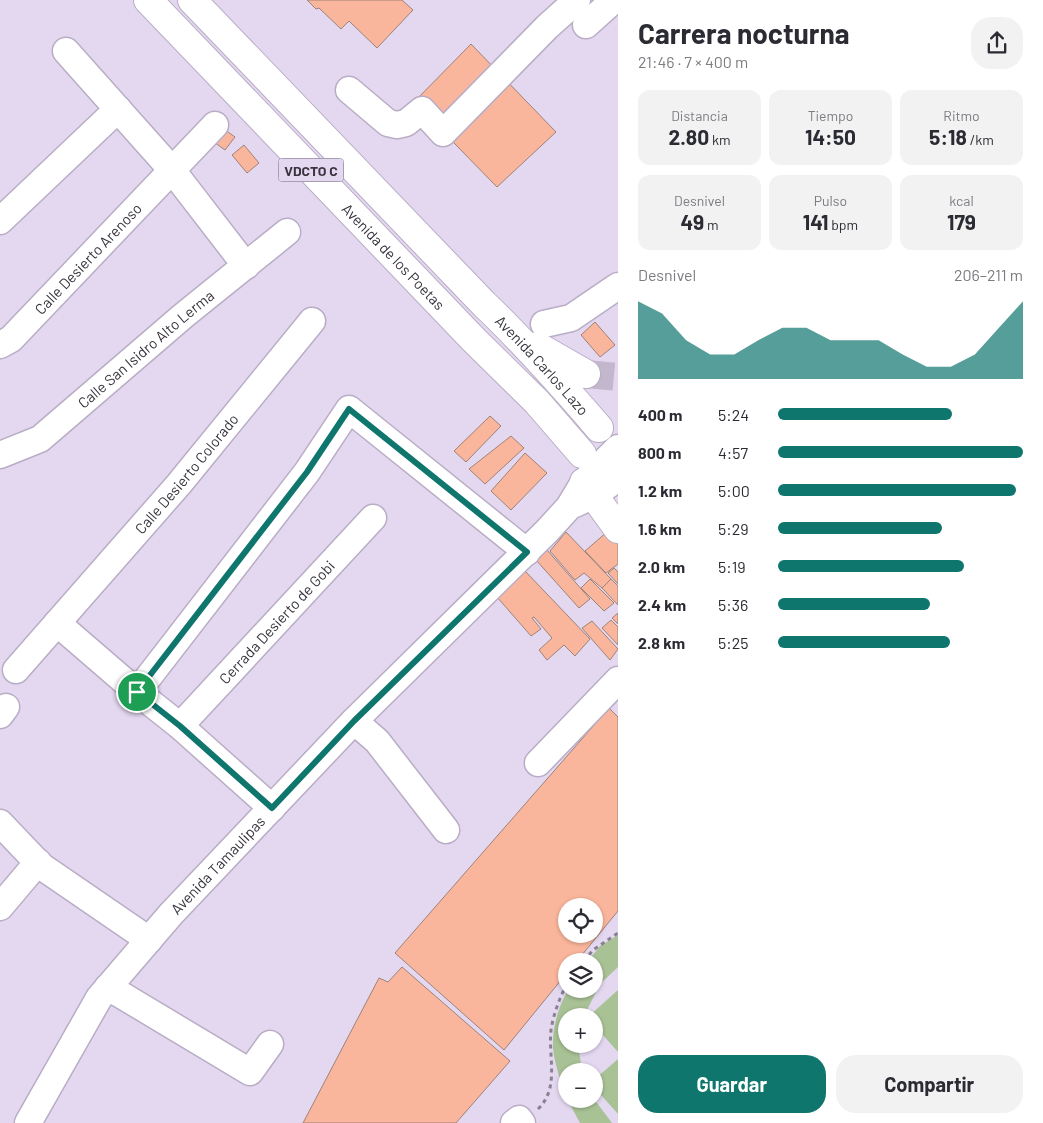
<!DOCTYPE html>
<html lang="es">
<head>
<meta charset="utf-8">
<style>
  body { margin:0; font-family:Barlow,sans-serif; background:#f2f2f3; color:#2b2b33; height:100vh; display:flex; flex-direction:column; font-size:19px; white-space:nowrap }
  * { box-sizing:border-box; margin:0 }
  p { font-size:16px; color:#7c7c81 }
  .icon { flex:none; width:28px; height:28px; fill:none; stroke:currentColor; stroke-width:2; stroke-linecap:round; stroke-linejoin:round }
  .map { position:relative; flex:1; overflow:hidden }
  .drawer { display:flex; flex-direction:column; background:#fff; width:425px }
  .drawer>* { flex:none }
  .controls { position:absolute; left:558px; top:898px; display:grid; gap:10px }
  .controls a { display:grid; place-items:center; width:45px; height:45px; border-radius:50%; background:#fff; box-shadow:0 1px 4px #0004; font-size:25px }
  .pin { position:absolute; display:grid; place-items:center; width:42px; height:42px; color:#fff; margin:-21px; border:2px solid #fff; border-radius:50%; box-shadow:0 1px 5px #0007 }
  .round { display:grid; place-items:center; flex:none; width:52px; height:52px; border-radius:20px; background:#f2f2f3 }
  .summary { display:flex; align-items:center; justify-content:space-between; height:85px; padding:0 20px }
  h1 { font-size:28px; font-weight:700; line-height:38px }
  .figures { display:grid; grid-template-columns:repeat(3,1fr); gap:8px; height:85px; padding:5px 20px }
  .figures div { display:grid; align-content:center; border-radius:12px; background:#f2f2f3; text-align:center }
  .figures b { font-size:21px; font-weight:700 }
  .figures small { font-size:14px; font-weight:400 }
  .figures p { font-size:14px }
  .chart { height:140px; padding:10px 20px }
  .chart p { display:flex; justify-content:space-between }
  .chart svg { width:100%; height:90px; margin-top:5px; fill:#0f766e; opacity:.7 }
  .primary-button { display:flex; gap:10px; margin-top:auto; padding:10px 20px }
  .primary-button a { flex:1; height:58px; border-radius:20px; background:#0f766e; color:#fff; font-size:20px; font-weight:700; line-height:58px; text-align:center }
  .primary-button a+a { background:#f2f2f3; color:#2b2b33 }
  ul { padding:0 20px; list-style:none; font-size:16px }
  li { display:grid; grid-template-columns:80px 60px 1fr; align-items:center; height:38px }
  li i { height:12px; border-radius:6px; background:#0f766e }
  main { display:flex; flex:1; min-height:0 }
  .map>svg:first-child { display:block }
</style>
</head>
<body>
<main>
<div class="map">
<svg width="618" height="1123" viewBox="0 0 618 1123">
  <rect width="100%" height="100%" fill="#e4d8f1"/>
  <g fill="#a8c295">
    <path d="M 618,935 L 618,967 L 600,984 L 584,1016 L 566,1016 L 566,1044 L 578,1044 L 582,1071 L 566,1071 L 566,1097 C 561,1081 552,1058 553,1041 C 553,1025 560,1002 569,989 L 594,989 L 594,961 L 588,961 L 600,946 Z"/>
    <polygon points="618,990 618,1052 594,1025 594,1016 589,1016"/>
    <polygon points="618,1059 618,1114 594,1087 594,1080"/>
    <polygon points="567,1099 594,1099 612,1123 580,1123"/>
  </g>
  <g fill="#fab69c" stroke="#9d8278" fill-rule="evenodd">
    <polygon points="307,0 402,0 413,10 377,48 349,21 341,29 319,8 316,9"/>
    <polygon points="471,44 556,132 497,187 414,102"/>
    <polygon points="224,129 235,137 225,150 214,142"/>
    <polygon points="244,145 259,163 247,173 232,155"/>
    <polygon points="595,322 615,345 600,357 581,335"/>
    <polygon points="490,416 501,426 466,462 454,451"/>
    <polygon points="511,436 524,448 485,484 469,469"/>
    <polygon points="525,453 547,473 511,510 491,491"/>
    <polygon points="566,532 611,579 602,588 584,573 575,580 550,551"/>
    <polygon points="607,532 618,543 618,564 606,573 585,551"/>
    <polygon points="547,550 590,599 579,608 536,560"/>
    <polygon points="614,568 618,572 618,584 608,573"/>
    <polygon points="525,571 590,639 575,656 564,645 547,660 539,650 552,638 534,617 532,618 541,629 531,636 497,597"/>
    <polygon points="590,579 614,603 604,611 581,588"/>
    <polygon points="611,579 618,586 618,605 602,588"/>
    <polygon points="618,613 618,624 612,618"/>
    <polygon points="611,620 618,627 618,645 602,628"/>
    <polygon points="592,621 618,649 610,660 582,628"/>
    <path d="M 609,708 L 618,717 L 618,911 L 577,961 L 566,961 L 566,974 L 504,1050 L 395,953 ZM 566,906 L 594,906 L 594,934 L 566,934 Z"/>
    <polygon points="402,967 510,1061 456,1123 303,1123 379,978 388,982"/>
  </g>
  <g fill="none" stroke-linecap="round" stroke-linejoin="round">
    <polyline stroke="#c2b7cd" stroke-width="28" stroke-dasharray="28 14" stroke-linecap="butt" points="586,374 618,377"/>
    <g stroke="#b9adc5" stroke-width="29">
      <g id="minor">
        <polyline points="586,25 614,0"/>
        <polyline points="66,51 172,170 246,266"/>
        <polyline points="349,90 388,123 397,125 406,123 422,110 443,133 547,27 577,0"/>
        <polyline points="0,221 118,109"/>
        <polyline points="544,324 571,318 618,286"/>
        <path id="s1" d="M 0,345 L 11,339 L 215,125"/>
        <path id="s2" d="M 0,455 L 40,439 L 183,316 L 287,232"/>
        <polyline points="575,504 594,495 618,478"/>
        <polyline points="57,623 137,692 180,726 272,808"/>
        <path id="s3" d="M 16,670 L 179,484 L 312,321"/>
        <polyline points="137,692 307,472 349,409 527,552"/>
        <polyline points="0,715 6,707"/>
        <polyline points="354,721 377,741 446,830"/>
        <path id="s4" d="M 180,726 L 373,518"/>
        <polyline points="538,763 618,680"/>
        <polyline points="0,823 41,866 149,940"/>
        <polyline points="0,907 38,862"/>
        <polyline points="108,987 250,1072 270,1044"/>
        <path id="s5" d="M 28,1123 L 99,998 L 171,914 L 354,721 L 547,531 L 569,507 L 584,482 L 618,448"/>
        <polyline points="514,1123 519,1119 522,1123"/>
      </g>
    </g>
    <g stroke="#b9adc5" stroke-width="30">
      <polyline id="major" points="584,482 618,529"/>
    </g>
    <g stroke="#b9adc5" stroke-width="30">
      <g id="highway">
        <path id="s6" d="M 148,0 L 474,340 L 537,402 L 582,454"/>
        <path id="s7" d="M 192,0 L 484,304 C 525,343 562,385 599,428"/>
        <polyline points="537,346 586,374"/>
      </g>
    </g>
    <g stroke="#898192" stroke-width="3" stroke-dasharray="4 4" stroke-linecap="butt">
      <polyline points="584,961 593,950 618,933"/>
      <path d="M 538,1109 C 560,1088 548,1057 551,1030 C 553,1016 559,999 566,986"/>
    </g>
    <use href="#minor" stroke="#fff" stroke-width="26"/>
    <use href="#major" stroke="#fff" stroke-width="28"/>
    <use href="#highway" stroke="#fff" stroke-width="28"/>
  </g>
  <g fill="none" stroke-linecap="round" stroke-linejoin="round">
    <g stroke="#fff" stroke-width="10">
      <polygon id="route" points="349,409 527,552 354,721 272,808 180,726 137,692 307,472"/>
    </g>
    <use href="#route" stroke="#0f766e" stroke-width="6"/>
  </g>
  <g text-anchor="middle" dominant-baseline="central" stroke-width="4" stroke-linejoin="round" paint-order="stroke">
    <rect fill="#e4d8f1" stroke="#6c6574" stroke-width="1" x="278.5" y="158.5" width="65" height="23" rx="4"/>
    <g font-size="14" font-weight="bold" fill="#39343e">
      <text x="311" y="170">VDCTO C</text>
    </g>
    <g font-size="15" fill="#39343e" stroke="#e4d8f1">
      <text stroke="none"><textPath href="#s6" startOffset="355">Avenida de los Poetas</textPath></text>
      <text stroke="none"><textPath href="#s1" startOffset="124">Calle Desierto Arenoso</textPath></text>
      <text stroke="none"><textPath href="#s2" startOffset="182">Calle San Isidro Alto Lerma</textPath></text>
      <text stroke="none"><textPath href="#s7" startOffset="506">Avenida Carlos Lazo</textPath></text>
      <text stroke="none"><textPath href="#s3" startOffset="260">Calle Desierto Colorado</textPath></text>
      <text stroke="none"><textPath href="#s4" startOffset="142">Cerrada Desierto de Gobi</textPath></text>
      <text stroke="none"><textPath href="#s5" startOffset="322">Avenida Tamaulipas</textPath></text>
    </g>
  </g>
</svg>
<div class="controls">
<a><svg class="icon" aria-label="locate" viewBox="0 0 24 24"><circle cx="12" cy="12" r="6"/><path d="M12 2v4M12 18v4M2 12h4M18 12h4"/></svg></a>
<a><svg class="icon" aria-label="layers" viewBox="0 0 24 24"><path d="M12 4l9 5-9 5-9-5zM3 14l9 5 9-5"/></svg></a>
<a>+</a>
<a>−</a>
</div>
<div class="pin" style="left:137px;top:692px;background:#1e9e55"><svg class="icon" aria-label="arrive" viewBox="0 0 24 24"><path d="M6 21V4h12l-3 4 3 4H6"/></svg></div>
</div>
<section class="drawer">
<div class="summary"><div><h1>Carrera nocturna</h1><p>21:46 · 7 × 400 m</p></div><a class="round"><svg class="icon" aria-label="share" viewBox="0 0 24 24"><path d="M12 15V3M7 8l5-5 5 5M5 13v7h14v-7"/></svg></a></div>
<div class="figures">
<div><p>Distancia</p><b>2.80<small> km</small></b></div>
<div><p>Tiempo</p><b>14:50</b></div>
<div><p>Ritmo</p><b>5:18<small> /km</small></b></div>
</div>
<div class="figures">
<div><p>Desnivel</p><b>49<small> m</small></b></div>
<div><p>Pulso</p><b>141<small> bpm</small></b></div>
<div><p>kcal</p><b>179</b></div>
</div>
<div class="chart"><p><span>Desnivel</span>206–211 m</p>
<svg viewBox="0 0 160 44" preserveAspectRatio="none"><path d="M0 44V6L10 12L20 25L30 32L40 32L50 25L60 19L70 19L80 25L90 25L100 25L110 32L120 38L130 38L140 32L150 19L160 6V44z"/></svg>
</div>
<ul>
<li><b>400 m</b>5:24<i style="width:71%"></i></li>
<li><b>800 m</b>4:57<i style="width:100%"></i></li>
<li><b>1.2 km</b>5:00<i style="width:97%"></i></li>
<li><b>1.6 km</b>5:29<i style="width:67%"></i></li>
<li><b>2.0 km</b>5:19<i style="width:76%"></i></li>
<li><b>2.4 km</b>5:36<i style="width:62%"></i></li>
<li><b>2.8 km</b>5:25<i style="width:70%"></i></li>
</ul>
<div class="primary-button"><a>Guardar</a><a>Compartir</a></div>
</section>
</main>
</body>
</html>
